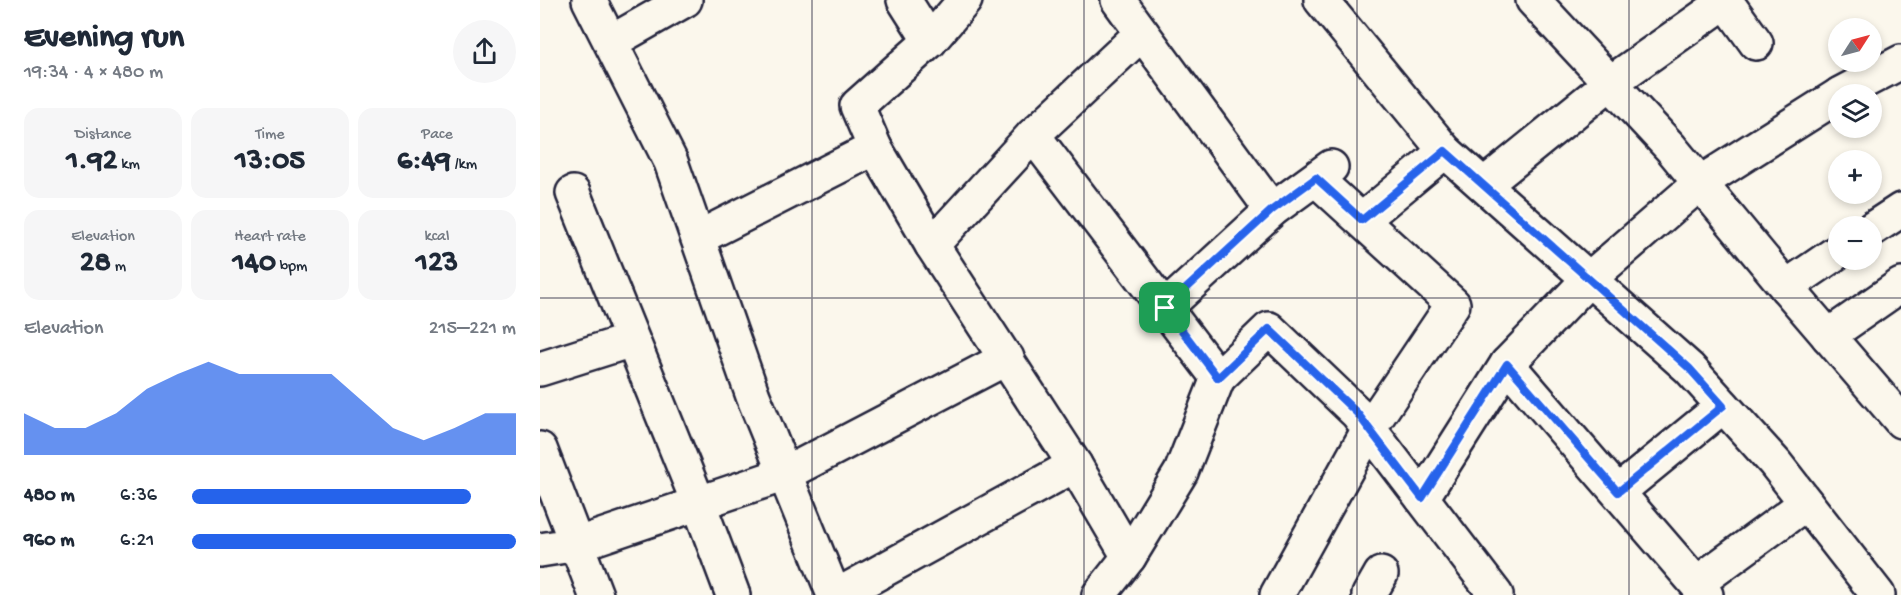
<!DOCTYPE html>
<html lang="en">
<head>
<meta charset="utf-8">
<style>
  body { margin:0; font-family:"Gochi Hand",sans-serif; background:#f6f6f7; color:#1f2937; height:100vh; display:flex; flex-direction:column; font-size:22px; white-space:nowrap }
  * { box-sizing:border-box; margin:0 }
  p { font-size:20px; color:#747a83 }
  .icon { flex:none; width:33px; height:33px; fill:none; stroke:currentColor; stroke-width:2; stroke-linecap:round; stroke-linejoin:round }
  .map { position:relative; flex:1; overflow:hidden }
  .side { display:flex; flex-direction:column; background:#fff; width:540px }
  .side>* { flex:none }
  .needle { width:39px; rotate:54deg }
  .buttons { position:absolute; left:1288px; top:18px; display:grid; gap:12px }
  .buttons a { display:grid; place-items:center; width:54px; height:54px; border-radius:50%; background:#fff; box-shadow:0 3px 9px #0003; font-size:30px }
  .pin { position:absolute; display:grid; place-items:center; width:51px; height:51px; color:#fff; margin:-26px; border-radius:12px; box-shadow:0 3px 9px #0006 }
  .round { display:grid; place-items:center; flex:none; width:63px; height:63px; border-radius:32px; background:#f6f6f7 }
  .overview { display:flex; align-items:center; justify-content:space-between; height:102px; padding:0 24px }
  h1 { font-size:33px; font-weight:700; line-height:45px }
  .stats { display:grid; grid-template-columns:repeat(3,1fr); gap:9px; height:102px; padding:6px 24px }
  .stats div { display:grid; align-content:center; border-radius:15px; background:#f6f6f7; text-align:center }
  .stats b { font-size:30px; font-weight:700 }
  .stats small { font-size:16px; font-weight:400 }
  .stats p { font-size:16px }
  .chart { height:168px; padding:12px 24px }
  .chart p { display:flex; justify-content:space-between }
  .chart svg { width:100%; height:108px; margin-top:6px; fill:#2563eb; opacity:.7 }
  ul { padding:0 24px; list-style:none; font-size:20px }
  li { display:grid; grid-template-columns:96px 72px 1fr; align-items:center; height:45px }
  li i { height:15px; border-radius:8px; background:#2563eb }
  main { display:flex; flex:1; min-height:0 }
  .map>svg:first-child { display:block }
</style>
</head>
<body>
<main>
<section class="side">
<div class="overview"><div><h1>Evening run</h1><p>19:34 · 4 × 480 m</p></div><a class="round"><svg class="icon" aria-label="share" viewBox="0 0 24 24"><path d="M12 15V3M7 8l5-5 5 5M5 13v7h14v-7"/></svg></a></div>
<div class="stats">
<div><p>Distance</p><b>1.92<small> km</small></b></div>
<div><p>Time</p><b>13:05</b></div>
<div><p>Pace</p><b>6:49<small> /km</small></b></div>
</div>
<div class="stats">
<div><p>Elevation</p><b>28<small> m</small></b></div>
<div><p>Heart rate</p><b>140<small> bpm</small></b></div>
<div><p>kcal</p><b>123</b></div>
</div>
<div class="chart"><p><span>Elevation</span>215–221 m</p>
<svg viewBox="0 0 160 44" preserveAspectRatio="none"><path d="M0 44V27L10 33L20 33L30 27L40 17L50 11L60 6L70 11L80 11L90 11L100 11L110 22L120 33L130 38L140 33L150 27L160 27V44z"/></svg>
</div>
<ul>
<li><b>480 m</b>6:36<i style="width:86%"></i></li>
<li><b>960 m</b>6:21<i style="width:100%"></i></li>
</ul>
</section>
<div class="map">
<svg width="1361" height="595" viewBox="0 0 1361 595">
  <rect width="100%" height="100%" fill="#fbf7ec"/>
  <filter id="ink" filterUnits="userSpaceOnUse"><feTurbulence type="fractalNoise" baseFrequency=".0167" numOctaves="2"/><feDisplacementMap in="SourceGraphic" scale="12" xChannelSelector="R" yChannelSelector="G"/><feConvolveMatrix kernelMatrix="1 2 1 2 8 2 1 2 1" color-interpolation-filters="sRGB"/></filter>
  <g filter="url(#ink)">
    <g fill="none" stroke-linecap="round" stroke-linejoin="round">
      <g stroke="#22223b" stroke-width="38">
        <g id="minor">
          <polyline points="49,0 131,162 213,396 294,595"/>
          <polyline points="364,0 390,41"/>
          <polyline points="578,0 732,210"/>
          <polyline points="781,0 905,151 1149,368 1235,463 1338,595"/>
          <polyline points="993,0 1131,148 1246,287 1361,421"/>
          <polyline points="1185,0 1216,43"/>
          <polyline points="71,42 145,0"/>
          <polyline points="1300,94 1361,62"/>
          <polyline points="493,135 678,378 729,329 817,413 956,595"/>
          <polyline points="335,148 392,245 535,465 589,557 559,595"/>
          <polyline points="944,185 1070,83 1186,1"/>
          <polyline points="33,193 158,502 193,595"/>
          <polyline points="822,220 905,151"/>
          <polyline points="1332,229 1361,210"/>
          <polyline points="158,238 335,148 317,106 390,41 425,0"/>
          <polyline points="392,245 493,135 602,33"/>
          <polyline points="1246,287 1299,251"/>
          <polyline points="625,308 732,210 791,167"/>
          <polyline points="1288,336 1361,285"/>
          <polyline points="967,364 1166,595"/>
          <polyline points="0,369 92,340"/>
          <polyline points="0,449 56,595"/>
          <polyline points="1078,492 1183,406"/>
          <polyline points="882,498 967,364 1049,279 1160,183 1299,95"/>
          <polyline points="0,550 38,544 245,474 467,358"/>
          <polyline points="589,557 641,472 678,378"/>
          <polyline points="1157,583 1266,503"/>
          <polyline points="298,595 535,465"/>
          <polyline points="737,595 829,429 913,304 776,179"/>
          <polyline points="829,595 841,574"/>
        </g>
      </g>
      <use href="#minor" stroke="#fbf7ec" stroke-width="33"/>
    </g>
  </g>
  <g fill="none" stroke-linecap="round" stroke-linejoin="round" filter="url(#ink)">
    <g stroke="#fff" stroke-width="12">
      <polygon id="route" points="905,151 1149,368 1183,406 1078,492 967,364 882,498 817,413 729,329 678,378 625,308 732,210 776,178 822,220"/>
    </g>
    <use href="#route" stroke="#2563eb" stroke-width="8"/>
  </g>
  <path fill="none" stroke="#22223b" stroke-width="1.5" stroke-opacity="0.55" d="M 272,0 L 272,595M 544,0 L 544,595M 817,0 L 817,595M 1089,0 L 1089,595M 0,298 L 1361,298"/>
</svg>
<div class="buttons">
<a><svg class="needle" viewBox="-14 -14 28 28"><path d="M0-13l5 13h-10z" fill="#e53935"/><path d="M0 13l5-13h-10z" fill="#747a83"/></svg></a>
<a><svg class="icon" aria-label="layers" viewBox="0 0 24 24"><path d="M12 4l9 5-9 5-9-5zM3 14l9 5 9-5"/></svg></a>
<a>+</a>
<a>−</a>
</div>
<div class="pin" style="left:625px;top:308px;background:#1e9e55"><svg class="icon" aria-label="arrive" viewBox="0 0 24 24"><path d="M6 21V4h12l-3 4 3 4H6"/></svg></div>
</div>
</main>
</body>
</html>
